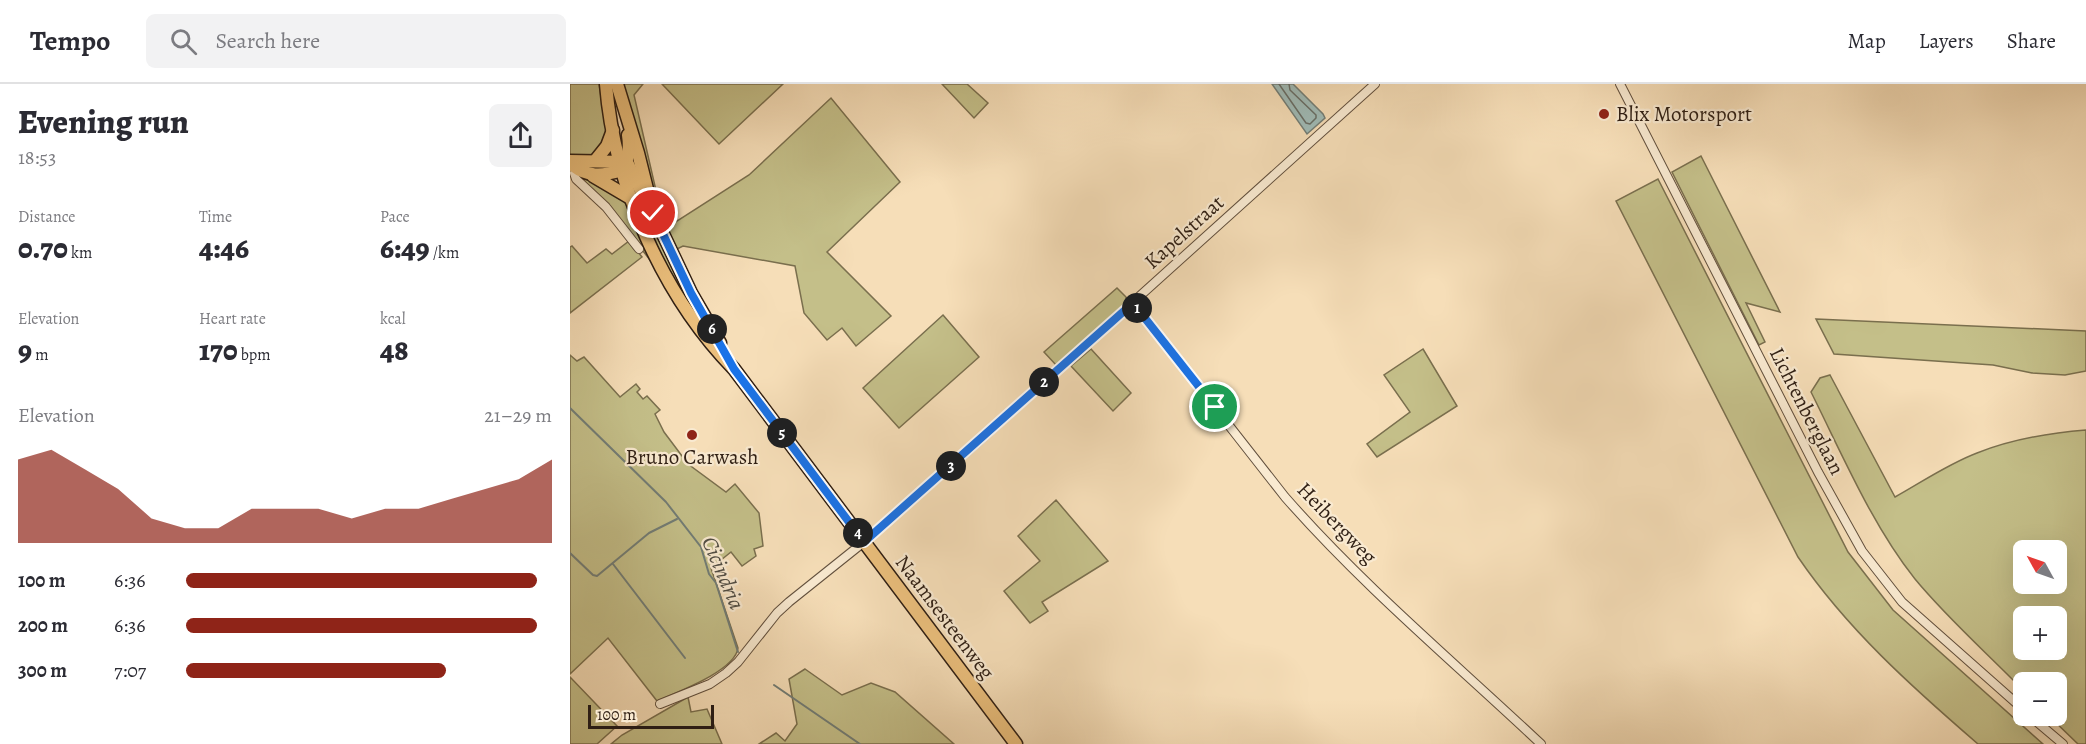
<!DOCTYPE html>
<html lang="en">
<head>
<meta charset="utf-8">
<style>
  body { margin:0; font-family:Alegreya,serif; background:#f2f2f3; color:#2b2b33; height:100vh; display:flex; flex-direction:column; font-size:22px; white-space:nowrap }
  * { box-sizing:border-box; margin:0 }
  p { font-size:20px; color:#7c7c81 }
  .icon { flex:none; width:33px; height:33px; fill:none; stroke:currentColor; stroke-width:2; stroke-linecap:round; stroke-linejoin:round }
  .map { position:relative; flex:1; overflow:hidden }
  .panel { display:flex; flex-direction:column; background:#fff; width:570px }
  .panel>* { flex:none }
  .needle { width:39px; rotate:310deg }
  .controls { position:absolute; left:1443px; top:456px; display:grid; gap:12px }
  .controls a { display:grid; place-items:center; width:54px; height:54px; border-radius:9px; background:#fff; box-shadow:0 6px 24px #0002; font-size:30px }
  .scale { position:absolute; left:18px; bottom:15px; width:126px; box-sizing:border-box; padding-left:6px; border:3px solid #2f1f14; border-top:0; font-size:16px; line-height:21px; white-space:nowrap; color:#2f1f14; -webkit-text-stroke:4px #f9ead1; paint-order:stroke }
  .pin { position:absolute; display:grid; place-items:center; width:51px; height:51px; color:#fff; margin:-26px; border:3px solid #fff; border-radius:50%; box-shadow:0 2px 6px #0007 }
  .km { position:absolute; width:30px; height:30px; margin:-15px; border-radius:50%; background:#222; color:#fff; font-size:16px; line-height:30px; text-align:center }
  .round { display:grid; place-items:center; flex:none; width:63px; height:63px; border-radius:9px; background:#f2f2f3 }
  .overview { display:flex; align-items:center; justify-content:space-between; height:102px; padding:0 18px }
  h1 { font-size:33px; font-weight:800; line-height:45px }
  .stats { display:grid; grid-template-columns:repeat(3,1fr); gap:9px; height:102px; padding:6px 18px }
  .stats div { display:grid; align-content:center }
  .stats b { font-size:30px; font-weight:800 }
  .stats small { font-size:16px; font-weight:400 }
  .stats p { font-size:16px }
  .chart { height:168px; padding:12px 18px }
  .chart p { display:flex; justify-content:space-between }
  .chart svg { width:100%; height:108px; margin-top:6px; fill:#8f2418; opacity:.7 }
  ul { padding:0 18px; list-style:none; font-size:20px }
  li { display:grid; grid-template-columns:96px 72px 1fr; align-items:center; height:45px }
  li i { height:15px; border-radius:8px; background:#8f2418 }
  header { display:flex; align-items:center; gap:36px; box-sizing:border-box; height:84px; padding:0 30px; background:#fff; border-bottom:2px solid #e1e1e2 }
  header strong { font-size:28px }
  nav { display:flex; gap:33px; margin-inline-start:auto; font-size:21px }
  .search { width:420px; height:54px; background:#f2f2f3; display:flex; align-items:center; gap:15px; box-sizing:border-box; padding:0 21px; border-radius:9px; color:#7c7c81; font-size:22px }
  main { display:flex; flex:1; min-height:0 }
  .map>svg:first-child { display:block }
</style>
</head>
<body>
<header>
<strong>Tempo</strong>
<div class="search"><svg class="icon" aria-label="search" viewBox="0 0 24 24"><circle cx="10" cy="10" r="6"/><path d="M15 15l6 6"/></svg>Search here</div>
<nav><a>Map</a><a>Layers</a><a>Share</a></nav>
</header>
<main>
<section class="panel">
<div class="overview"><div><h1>Evening run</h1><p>18:53</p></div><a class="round"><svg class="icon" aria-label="share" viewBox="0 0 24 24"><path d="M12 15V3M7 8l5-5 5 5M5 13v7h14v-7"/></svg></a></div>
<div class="stats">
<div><p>Distance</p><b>0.70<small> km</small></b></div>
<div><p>Time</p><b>4:46</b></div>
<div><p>Pace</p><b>6:49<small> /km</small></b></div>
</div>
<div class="stats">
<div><p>Elevation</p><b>9<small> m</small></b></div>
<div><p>Heart rate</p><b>170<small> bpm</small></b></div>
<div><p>kcal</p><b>48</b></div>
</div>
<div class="chart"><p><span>Elevation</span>21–29 m</p>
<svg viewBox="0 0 160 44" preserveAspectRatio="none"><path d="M0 44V10L10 6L20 14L30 22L40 34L50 38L60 38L70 30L80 30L90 30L100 34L110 30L120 30L130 26L140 22L150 18L160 10V44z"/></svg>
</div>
<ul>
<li><b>100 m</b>6:36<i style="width:96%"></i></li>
<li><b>200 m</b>6:36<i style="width:96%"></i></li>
<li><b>300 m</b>7:07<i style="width:71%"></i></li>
</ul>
</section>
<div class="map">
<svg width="1516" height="660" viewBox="0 0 1516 660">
  <rect width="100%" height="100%" fill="#f6deb8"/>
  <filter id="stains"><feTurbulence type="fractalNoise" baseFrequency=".00333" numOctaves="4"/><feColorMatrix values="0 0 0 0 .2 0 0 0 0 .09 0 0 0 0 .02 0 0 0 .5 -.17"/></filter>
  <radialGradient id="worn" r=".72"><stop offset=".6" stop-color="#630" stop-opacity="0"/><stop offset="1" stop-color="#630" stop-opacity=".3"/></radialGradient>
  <g fill="#c4bf89" stroke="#7a6f4e" stroke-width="1.5" fill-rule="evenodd">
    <polygon points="0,0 29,0 37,52 24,72 0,73"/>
    <polygon points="53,0 73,0 64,11 87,111 101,141 179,91 261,14 330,98 257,168 321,232 286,262 272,244 257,256 234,229 225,182 113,162 105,166 81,109"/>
    <polygon points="92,0 213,0 149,60"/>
    <polygon points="372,0 397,0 418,19 404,34"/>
    <polygon points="1131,72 1210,228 1176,219 1195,258 1189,261 1102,88"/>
    <polygon points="57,89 63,94 82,143 90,150 116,205 109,208 92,179"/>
    <polygon points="10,90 57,117 83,173 80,176 36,120 9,92"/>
    <path d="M 1088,95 L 1278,468 L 1323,526 L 1473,660 L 1408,660 C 1342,603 1277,545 1228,473 L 1046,117 Z"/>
    <polygon points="59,157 72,173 0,229 0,163 2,162 17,179 36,165 42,170"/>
    <polygon points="547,204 556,213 556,219 486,281 474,268"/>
    <polygon points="373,231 409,273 329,344 293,304"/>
    <polygon points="1246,235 1516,247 1516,287 1495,291 1462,289 1423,281 1264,270"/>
    <polygon points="521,265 561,309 543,327 501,282"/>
    <polygon points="853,265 887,322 807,373 797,360 840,328 814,291"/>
    <path d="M 0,271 L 7,277 L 14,273 L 50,313 L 66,300 L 70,305 L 67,308 L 73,315 L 77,312 L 90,326 L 85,330 L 94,348 L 118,380 L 156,408 L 165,400 L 189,429 L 193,462 L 184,465 L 186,472 L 172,482 L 161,468 L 141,484 L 168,564 C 165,587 107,608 87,617 L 38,554 L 0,590 Z"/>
    <path d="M 1260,291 L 1325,413 C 1352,398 1378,380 1407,369 C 1442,355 1478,349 1516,346 L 1516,660 L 1508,660 L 1479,632 L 1486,632 L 1486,598 L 1454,598 L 1453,606 C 1417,569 1378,535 1345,495 C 1302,441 1272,370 1241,308 L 1250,294 ZM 1486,466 L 1486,500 L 1454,500 L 1454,466 ZM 1486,532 L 1486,566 L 1454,566 L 1454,532 Z"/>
    <polygon points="486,416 538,477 472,518 478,527 460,539 434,507 470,477 448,452"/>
    <polygon points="235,585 272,611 301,599 325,608 384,660 189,660 206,649 215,657 227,640 219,595"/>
    <polygon points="0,593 47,642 27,660 0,660"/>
    <polygon points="118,613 121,628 137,625 152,660 41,660 52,651"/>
  </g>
  <polygon fill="#9fbbb7" stroke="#727d76" stroke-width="1.5" points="702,0 723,0 753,30 755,34 737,50"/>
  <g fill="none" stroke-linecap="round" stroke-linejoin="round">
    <polyline stroke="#676d66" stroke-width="1.5" points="709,0 736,39 740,40 746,34 746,31 720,6 719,0"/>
    <g stroke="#727d76" stroke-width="2">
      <polyline points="0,324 96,418 131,463 139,490 146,499 168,568"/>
      <polyline points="0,469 23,491 27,492 79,449 107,435"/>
      <polyline points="43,480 115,574"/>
      <polyline points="204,601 290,660"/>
    </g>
    <g stroke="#614f3d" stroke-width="10">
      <g id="street">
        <polyline points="1050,0 1248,388 1292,467 1332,518 1454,626"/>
        <polyline points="7,80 4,89 6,95 36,123 69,165"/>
        <path d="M 563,219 L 715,413 C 793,502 885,579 971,660"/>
        <polyline points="90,620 140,600 156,589 168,578 207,529 219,518 294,458 410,356 805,0"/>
        <polyline points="1460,632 1493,660"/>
      </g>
    </g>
    <g stroke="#2f1f14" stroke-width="15">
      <g id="primary">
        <path d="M 36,0 C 44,102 93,212 164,285 L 446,660"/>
        <polyline points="47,0 68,69 83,129 121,209 150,259"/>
        <polyline points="0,77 57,78 71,107"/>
        <polyline points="25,77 37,62 43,46"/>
        <path d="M 0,79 C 16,94 33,92 52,86 C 59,75 60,64 58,51"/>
        <polyline points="23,92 62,115"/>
      </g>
    </g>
    <use href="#street" stroke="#f9ead1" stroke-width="8"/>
    <use href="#primary" stroke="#ebbf7c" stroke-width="12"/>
  </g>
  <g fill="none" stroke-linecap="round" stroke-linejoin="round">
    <g stroke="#fff" stroke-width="12">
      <polyline id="route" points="83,129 121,209 164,285 294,458 563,219 645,323"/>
    </g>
    <use href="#route" stroke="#1a73e8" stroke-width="8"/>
  </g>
  <g fill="#8f2418" stroke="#f9ead1" stroke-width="2">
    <circle cx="1034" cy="30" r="6"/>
    <circle cx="122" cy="351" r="6"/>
  </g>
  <g text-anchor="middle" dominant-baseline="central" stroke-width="4.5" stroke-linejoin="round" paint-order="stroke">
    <g font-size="21" fill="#2f1f14" stroke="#f9ead1" text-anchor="start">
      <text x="1046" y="30">Blix Motorsport</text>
      <text x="122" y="373" text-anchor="middle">Bruno Carwash</text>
    </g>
    <g font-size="21" fill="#2f1f14" stroke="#f9ead1">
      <text transform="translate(614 148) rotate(-42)">Kapelstraat</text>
      <text transform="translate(1237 327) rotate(63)">Lichtenberglaan</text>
      <text transform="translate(767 439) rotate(46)">Heibergweg</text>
      <text transform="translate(375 533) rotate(53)">Naamsesteenweg</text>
    </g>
    <g font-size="22" font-style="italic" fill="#514e45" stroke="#f9ead1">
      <text transform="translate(153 489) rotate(67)">Cicindria</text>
    </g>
  </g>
  <rect width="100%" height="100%" filter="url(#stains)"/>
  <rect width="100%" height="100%" fill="url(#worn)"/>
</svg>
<div class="controls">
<a><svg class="needle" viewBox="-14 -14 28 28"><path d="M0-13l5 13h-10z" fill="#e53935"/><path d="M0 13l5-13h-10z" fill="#7c7c81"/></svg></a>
<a>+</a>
<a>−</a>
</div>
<div class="scale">100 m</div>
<div class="pin" style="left:645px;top:323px;background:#1e9e55"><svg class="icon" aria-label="arrive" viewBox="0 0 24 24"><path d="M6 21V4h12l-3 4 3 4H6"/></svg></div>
<div class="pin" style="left:83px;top:129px;background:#d93025"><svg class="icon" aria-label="check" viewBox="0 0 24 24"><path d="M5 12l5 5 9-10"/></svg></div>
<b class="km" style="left:567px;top:224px">1</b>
<b class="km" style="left:474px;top:298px">2</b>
<b class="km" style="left:381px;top:382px">3</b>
<b class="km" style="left:288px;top:449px">4</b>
<b class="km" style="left:212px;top:349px">5</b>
<b class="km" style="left:142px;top:245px">6</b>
</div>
</main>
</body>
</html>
